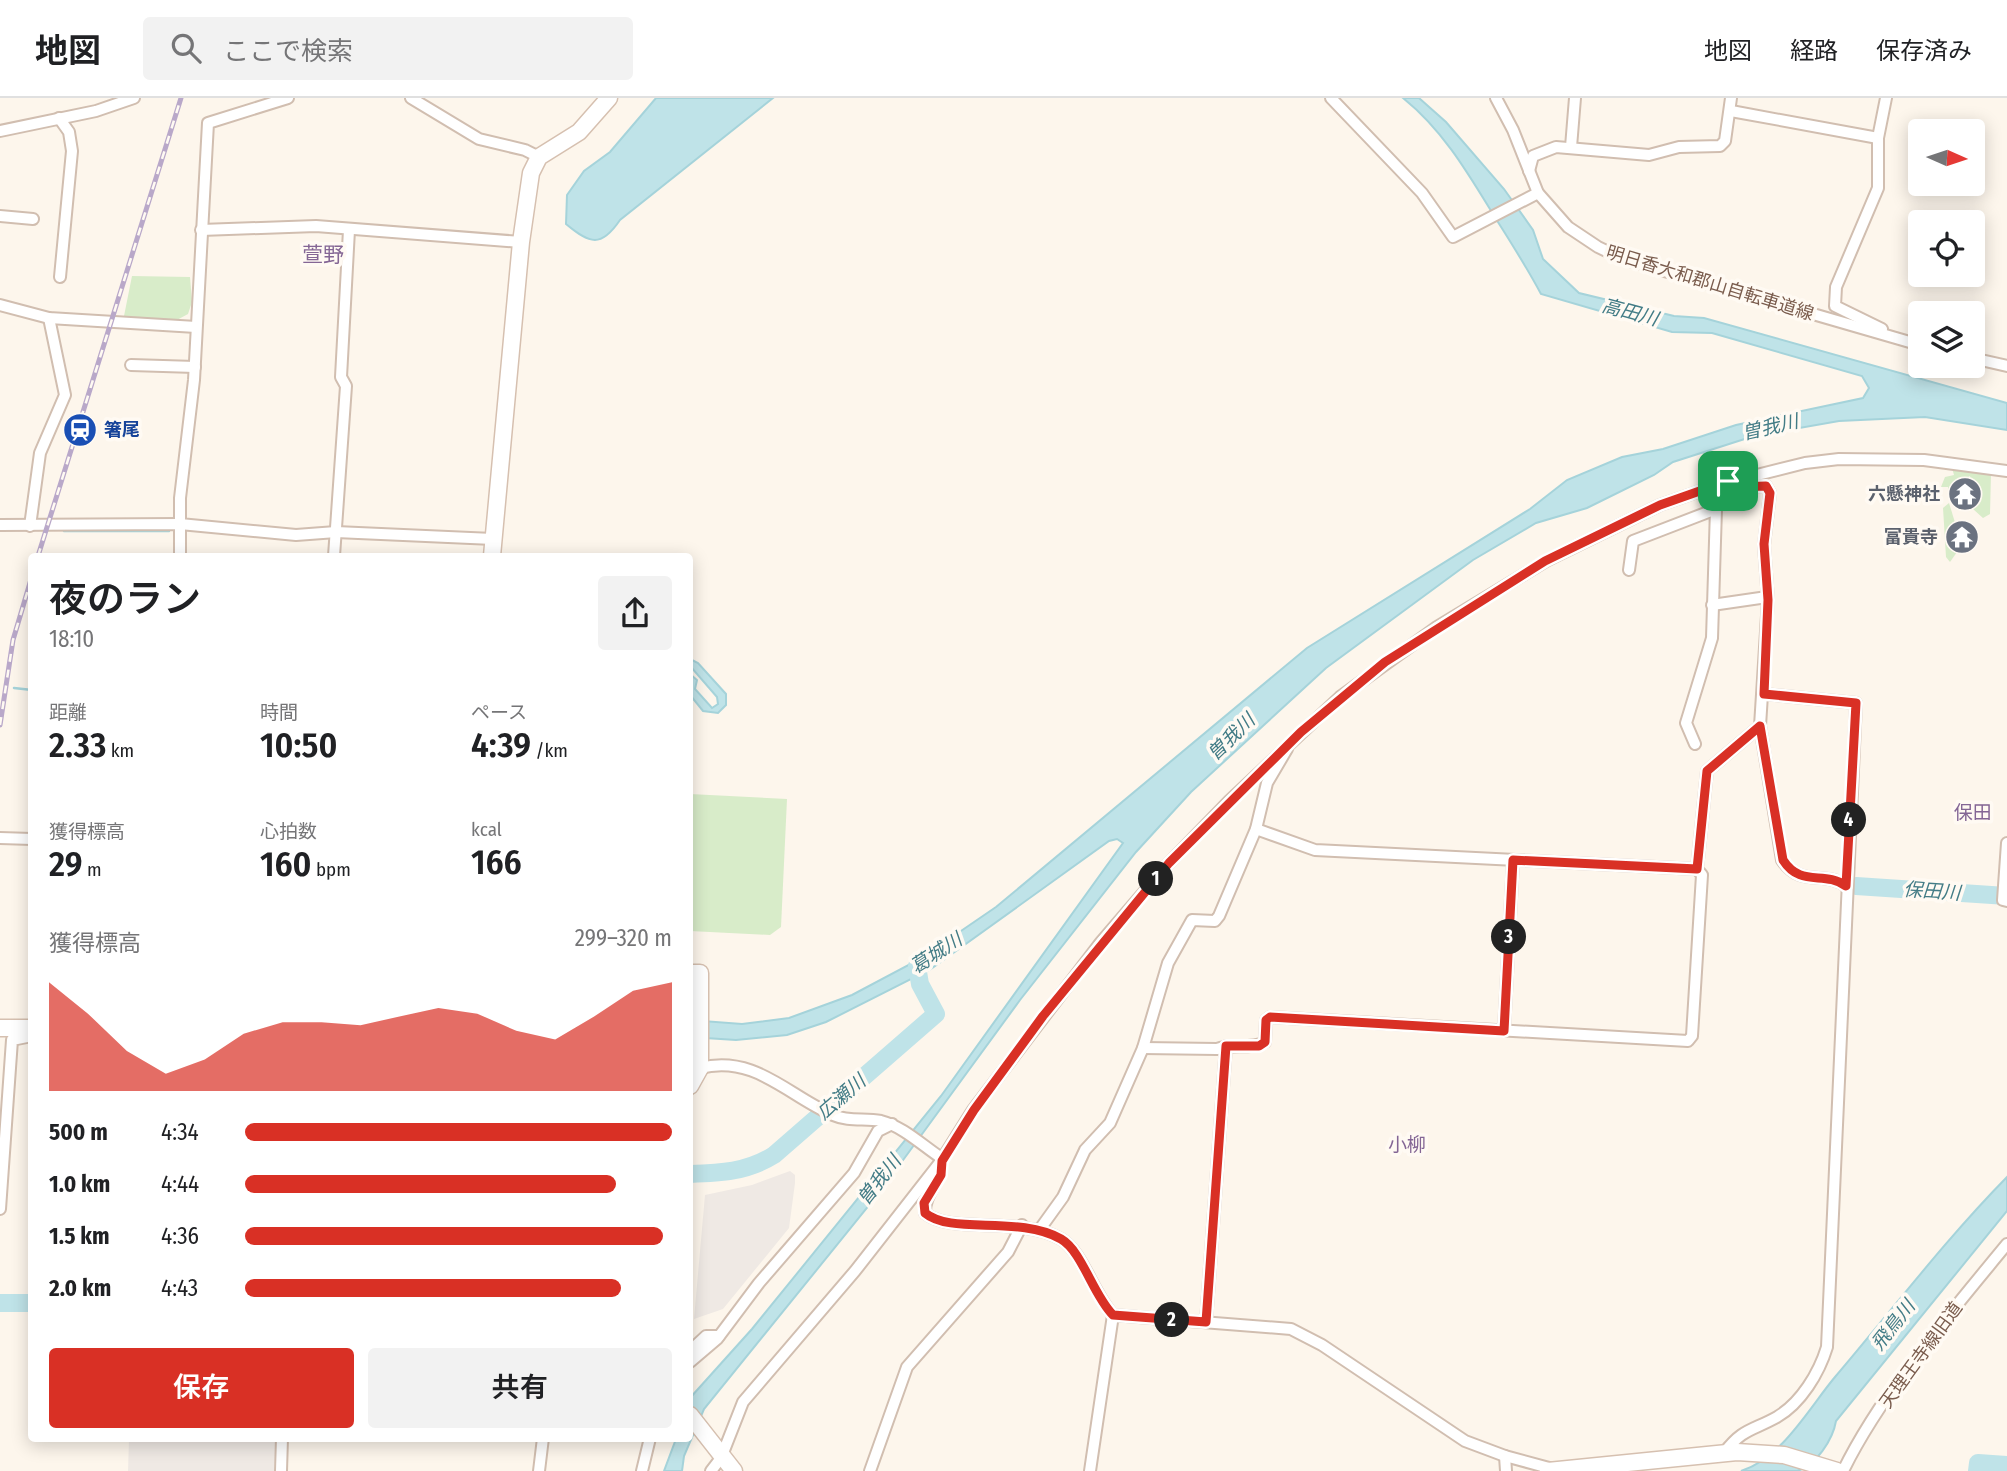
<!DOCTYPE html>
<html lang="ja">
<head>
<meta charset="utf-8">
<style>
  body { margin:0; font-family:"Fira Sans Condensed","Noto Sans JP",sans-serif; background:#f2f2f2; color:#202124; height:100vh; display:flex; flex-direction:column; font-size:26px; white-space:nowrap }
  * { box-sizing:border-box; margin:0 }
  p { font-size:23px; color:#757577 }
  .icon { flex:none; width:38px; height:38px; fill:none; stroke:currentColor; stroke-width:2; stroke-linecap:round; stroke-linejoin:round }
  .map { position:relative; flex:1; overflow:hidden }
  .sheet { position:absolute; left:28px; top:455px; width:665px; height:889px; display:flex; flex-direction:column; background:#fff; border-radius:7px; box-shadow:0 4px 18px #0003 }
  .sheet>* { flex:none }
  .needle { width:46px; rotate:93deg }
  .buttons { position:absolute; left:1908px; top:21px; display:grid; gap:14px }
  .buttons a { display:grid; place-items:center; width:77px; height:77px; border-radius:7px; background:#fff; box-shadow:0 4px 18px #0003; font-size:35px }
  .pin { position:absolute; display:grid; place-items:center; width:60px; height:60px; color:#fff; margin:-30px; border-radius:14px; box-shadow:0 4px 10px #0006 }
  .km { position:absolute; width:35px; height:35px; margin:-18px; border-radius:50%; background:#222; color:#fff; font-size:19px; line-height:35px; text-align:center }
  .round { display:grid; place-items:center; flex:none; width:74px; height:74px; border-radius:7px; background:#f2f2f2 }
  .head { display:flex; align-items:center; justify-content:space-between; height:119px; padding:0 21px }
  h1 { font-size:38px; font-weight:600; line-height:52px }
  .stats { display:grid; grid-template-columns:repeat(3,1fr); gap:10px; height:119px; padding:7px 21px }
  .stats div { display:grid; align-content:center }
  .stats b { font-size:35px; font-weight:600 }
  .stats small { font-size:19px; font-weight:400 }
  .stats p { font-size:19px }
  .chart { height:196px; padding:14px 21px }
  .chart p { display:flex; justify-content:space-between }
  .chart svg { width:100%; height:126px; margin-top:7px; fill:#d93025; opacity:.7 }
  .button { display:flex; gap:14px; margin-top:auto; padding:14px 21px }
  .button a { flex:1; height:80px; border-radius:7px; background:#d93025; color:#fff; font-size:28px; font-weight:600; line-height:80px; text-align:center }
  .button a+a { background:#f2f2f2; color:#202124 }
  ul { padding:0 21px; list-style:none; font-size:23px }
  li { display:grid; grid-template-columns:112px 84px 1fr; align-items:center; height:52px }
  li i { height:18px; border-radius:9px; background:#d93025 }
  header { display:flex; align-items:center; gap:42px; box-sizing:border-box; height:98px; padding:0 35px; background:#fff; border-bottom:2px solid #e0e0e0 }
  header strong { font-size:33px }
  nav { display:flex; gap:38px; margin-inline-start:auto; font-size:24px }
  .search { width:490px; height:63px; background:#f2f2f2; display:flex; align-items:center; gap:18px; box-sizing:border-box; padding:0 24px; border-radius:7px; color:#757577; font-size:26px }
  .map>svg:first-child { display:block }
</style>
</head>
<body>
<header>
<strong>地図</strong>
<div class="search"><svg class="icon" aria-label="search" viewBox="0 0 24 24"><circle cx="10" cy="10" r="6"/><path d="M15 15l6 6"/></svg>ここで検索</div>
<nav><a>地図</a><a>経路</a><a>保存済み</a></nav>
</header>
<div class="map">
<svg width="2007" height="1373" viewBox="0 0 2007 1373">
  <rect width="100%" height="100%" fill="#fdf6ec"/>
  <g fill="#efe9e4">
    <polygon points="790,1073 795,1077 795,1085 789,1130 723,1211 694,1221 705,1097 752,1087"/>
    <polygon points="129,1341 276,1341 274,1373 128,1373"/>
  </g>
  <g fill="#d8ecc9">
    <polygon points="132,178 190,179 192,204 188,216 175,223 124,218"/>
    <polygon points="1952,370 1991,375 1990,416 1983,420 1973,411 1977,385 1971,384 1970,378 1958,385 1957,391 1949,394 1948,389 1941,389 1945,379 1954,377"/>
    <polygon points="1949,405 1962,447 1950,464 1946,459 1943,410"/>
    <polygon points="690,696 787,701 781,829 770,837 690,833"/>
  </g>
  <g fill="#bfe3e8" stroke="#a5d3da" stroke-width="2">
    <path d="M 656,0 L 773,0 L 620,122 C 601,150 590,146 566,126 L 567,97 L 584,73 L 610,54 Z"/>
    <path d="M 1403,0 L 1419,0 L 1446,24 L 1504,91 L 1533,132 L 1543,161 L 1579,195 L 1674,218 L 1704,220 L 2007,305 L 2007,332 L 1925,319 L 1839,323 L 1754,338 L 1673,364 L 1654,377 L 1587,410 L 1536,425 L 1473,462 L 1326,570 L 1191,694 L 1136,754 L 1020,902 L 879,1095 L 704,1311 L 684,1358 L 682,1373 L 664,1373 L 676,1341 L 690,1340 L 690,1300 L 752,1231 L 941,998 L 1123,745 L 1117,741 L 1109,743 L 931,871 L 826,924 L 787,937 L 736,942 L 690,939 L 690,922 L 742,926 L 789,920 L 852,897 L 920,861 L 996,809 L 1307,550 L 1530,411 L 1567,382 L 1622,359 L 1663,351 L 1736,327 L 1863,300 L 1869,290 L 1862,278 L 1712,235 L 1672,234 L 1541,196 C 1527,170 1512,146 1496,121 C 1469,77 1444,33 1403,0 Z"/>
    <polygon points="690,561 698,565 726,596 726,607 718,615 703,613 690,597 690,576 697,582 695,591 712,610 718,606 717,599 690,568"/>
    <path d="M 2007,1079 L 2007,1113 L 1836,1323 C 1833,1341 1816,1368 1797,1373 C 1781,1373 1758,1373 1741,1373 C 1782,1360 1809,1310 1835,1279 C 1892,1212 1946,1141 2007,1079 Z"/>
  </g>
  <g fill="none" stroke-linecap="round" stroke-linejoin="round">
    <g stroke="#a5d3da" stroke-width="2.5">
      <polyline points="64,433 169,433"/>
      <polyline points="14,590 32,592"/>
    </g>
    <g stroke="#bfe3e8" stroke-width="18">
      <polyline points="1856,788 2007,798"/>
      <path d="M 690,1076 C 720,1075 747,1074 774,1057 L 936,916 L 920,886 L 917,868"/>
      <polyline points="0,1205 32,1205"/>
      <polyline points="1977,1373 1978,1365 2007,1367"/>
    </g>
    <g stroke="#d1beb0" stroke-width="14">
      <g id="street">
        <polyline points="288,0 208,25 194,282 180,400 180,426 296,437 336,434 493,441"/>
        <polyline points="411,0 479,41 525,52 539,59"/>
        <polyline points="1331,0 1422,95 1453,139 1538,95"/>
        <polyline points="1496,0 1513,32 1538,95 1568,129 1598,149 1623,161 1920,247"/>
        <polyline points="1731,13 1878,40"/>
        <polyline points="59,20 69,34 72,53 60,179"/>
        <polyline points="0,33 96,13 134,0"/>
        <polyline points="1571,49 1575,0"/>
        <polyline points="1529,73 1533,58 1556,49 1649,57 1679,49 1720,48 1725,43 1731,0"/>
        <polyline points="0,118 33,121"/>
        <polyline points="201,132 316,128 521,144"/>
        <polyline points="0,207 49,220 196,229"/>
        <polyline points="1882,231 1835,208 1836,189 1878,90 1878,40 1886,0"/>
        <polyline points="1972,260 2007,268"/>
        <polyline points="131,267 195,269"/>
        <path d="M 1728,383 L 1739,389 L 1766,388 L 1770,395 L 1764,447 L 1768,502 L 1760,628 L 1782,762 C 1801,790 1824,772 1846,788"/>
        <polyline points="0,427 180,426 180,458"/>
        <polyline points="30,428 40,355 65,297 49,220"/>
        <polyline points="334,458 346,288 341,279 349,132"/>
        <polyline points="1629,472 1633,443 1716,411 1712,540 1686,625 1695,646"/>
        <polyline points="1712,507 1767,499"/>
        <polyline points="1256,731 1315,752 1697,771"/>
        <polyline points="0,740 32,741"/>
        <polyline points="2007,745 2003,802 2007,803"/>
        <polyline points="1504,933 1513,763"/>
        <path d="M 1143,950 L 1217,951 C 1232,945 1251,952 1265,944 L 1266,922 L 1270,919 L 1688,943 L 1692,938 L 1702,777 L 1697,771 L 1707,673 L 1760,628"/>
        <path d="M 700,970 C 755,956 788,998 833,1017 C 849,1024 864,1020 881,1023 C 902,1028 922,1047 940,1059 C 945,1082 924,1094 925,1115 C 951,1137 1019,1117 1061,1141 C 1082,1153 1094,1197 1113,1217"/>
        <polyline points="0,1111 12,942 32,938"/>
        <polyline points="1040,1131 1063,1099 1085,1052 1110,1025 1143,950 1168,865 1192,822 1215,823 1219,818 1256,731 1267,685 1287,651"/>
        <polyline points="1206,1224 1226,948"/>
        <polyline points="690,1253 706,1238 719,1238"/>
        <polyline points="690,1264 717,1241 759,1185 854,1075 878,1033 892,1026"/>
        <path d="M 1724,1355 C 1743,1330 1752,1333 1777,1319 C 1801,1305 1819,1275 1827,1249 L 1856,605 L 1764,596"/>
        <polyline points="1505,1358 1506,1373"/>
        <polyline points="281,1373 282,1340"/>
        <polyline points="539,1373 543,1340"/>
        <polyline points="642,1373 650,1340"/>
        <polyline points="711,1373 721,1360 743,1304 855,1173 941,1063 973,1012 1101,844 1169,765 1229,703 1340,599 1437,529 1546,463 1660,407 1717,387 1805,365 1839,361 1924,362 2007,373"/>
        <polyline points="870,1373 907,1269 1008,1154 1022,1127"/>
        <polyline points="1090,1373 1113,1217 1291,1231 1322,1247 1465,1343 1505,1358 1553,1371"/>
        <path d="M 1843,1373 C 1881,1295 1952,1213 2007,1146"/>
      </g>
    </g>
    <g stroke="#d6c0b0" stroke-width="19">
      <g id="secondary">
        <polyline points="492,458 521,144 531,75 539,59 579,34 609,0"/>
        <polyline points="690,875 700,875 700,970"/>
        <polyline points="0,930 32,930"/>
        <polyline points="690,988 700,970"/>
        <polyline points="690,1317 734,1373"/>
        <polyline points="1548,1373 1737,1354 1784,1357 1837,1373"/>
      </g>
    </g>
    <use href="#street" stroke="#fff" stroke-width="10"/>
    <use href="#secondary" stroke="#fff" stroke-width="16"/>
    <g stroke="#b9a8c9" stroke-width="5">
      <g id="rail">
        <polyline points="38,458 181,0"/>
        <polyline points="0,627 13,542 32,478"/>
      </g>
    </g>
    <use href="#rail" stroke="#fffaf3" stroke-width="2.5" stroke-dasharray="8" stroke-linecap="butt"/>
  </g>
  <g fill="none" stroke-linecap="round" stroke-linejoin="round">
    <g stroke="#fff" stroke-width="14">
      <path id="route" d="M 1728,383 L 1739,389 L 1766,388 L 1770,395 L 1764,446 L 1768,502 L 1764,596 L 1856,605 L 1846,788 C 1824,772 1801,790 1783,762 L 1760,628 L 1707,673 L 1697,771 L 1513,762 L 1504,933 L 1270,919 L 1266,922 L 1265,944 L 1259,948 L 1226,948 L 1206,1224 L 1113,1217 C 1093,1197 1082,1153 1061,1141 C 1019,1117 951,1137 925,1115 L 924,1105 L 941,1077 L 942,1063 L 974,1012 L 1043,918 L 1169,765 L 1301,634 L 1385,564 L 1545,463 L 1660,407 Z"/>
    </g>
    <use href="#route" stroke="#d93025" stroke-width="9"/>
  </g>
  <defs>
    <g id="station-disc" transform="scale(1.75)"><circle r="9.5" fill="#1a4fb4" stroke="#fffaf3"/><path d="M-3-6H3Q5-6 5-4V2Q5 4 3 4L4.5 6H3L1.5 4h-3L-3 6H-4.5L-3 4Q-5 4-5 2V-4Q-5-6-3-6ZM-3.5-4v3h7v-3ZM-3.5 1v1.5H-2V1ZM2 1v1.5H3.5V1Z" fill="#fff"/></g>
    <g id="temple-disc" transform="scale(1.75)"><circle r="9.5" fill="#6b7280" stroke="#fffaf3"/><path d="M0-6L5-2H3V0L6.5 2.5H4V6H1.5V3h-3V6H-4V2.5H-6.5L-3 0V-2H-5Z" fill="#fff"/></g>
  </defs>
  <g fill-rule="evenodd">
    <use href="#station-disc" x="80" y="332"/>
    <use href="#temple-disc" x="1965" y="396"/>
    <use href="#temple-disc" x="1962" y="439"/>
  </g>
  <g text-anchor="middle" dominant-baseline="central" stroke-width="7" stroke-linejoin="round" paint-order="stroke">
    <g font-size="18" fill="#7a5c4d" stroke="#fffaf3">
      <text transform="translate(1710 185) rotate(17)">明日香大和郡山自転車道線</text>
      <text transform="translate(1921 1257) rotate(-54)">天理王寺線旧道</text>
    </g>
    <g font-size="18" font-weight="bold" fill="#164399" stroke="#fffaf3" text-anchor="start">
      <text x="104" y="332">箸尾</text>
    </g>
    <g font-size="18" font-weight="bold" fill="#5b616d" stroke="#fffaf3" text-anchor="end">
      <text x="1940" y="396">六懸神社</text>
      <text x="1938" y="439">富貴寺</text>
    </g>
    <g font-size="19" font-style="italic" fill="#437c86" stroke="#fffaf3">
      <text transform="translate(1630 214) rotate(15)">高田川</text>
      <text transform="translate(1770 329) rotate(-13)">曽我川</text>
      <text transform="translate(1231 639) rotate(-44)">曽我川</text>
      <text transform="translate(1932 793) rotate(4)">保田川</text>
      <text transform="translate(936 855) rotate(-33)">葛城川</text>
      <text transform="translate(841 999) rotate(-41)">広瀬川</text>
      <text transform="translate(879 1082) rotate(-52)">曽我川</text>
      <text transform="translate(1893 1227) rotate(-52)">飛鳥川</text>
    </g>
    <g font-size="19" fill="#846695" stroke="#fffaf3">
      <text x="1973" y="714">保田</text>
      <text x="1407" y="1046">小柳</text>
    </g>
    <g font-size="21" fill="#846695" stroke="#fffaf3">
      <text x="323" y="157">萱野</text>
    </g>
  </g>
</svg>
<div class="buttons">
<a><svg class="needle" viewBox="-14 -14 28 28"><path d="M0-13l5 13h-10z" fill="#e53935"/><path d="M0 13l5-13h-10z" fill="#757577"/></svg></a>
<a><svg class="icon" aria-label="locate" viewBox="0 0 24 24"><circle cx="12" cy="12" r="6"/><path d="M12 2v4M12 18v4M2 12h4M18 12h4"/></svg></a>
<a><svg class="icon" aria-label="layers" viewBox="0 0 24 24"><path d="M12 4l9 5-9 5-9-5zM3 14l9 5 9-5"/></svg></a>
</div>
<div class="pin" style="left:1728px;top:383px;background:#1e9e55"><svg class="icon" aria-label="arrive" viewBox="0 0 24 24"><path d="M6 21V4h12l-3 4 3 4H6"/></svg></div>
<b class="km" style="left:1156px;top:781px">1</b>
<b class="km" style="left:1172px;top:1222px">2</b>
<b class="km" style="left:1509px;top:839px">3</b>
<b class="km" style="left:1849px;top:722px">4</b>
<section class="sheet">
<div class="head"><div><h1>夜のラン</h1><p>18:10</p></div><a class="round"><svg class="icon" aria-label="share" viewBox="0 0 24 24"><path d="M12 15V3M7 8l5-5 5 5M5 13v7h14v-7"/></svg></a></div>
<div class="stats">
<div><p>距離</p><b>2.33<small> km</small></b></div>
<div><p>時間</p><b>10:50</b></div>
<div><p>ペース</p><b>4:39<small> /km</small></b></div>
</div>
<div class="stats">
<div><p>獲得標高</p><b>29<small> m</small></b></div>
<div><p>心拍数</p><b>160<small> bpm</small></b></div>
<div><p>kcal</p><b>166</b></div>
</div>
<div class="chart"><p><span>獲得標高</span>299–320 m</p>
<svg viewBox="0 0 160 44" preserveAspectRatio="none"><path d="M0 44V6L10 17L20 30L30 38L40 33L50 24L60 20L70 20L80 21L90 18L100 15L110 17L120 23L130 26L140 18L150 9L160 6V44z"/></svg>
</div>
<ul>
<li><b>500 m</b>4:34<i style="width:100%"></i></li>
<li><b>1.0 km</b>4:44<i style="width:87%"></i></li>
<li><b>1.5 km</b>4:36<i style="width:98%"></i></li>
<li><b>2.0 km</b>4:43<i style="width:88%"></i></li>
</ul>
<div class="button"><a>保存</a><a>共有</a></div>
</section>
</div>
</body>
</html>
